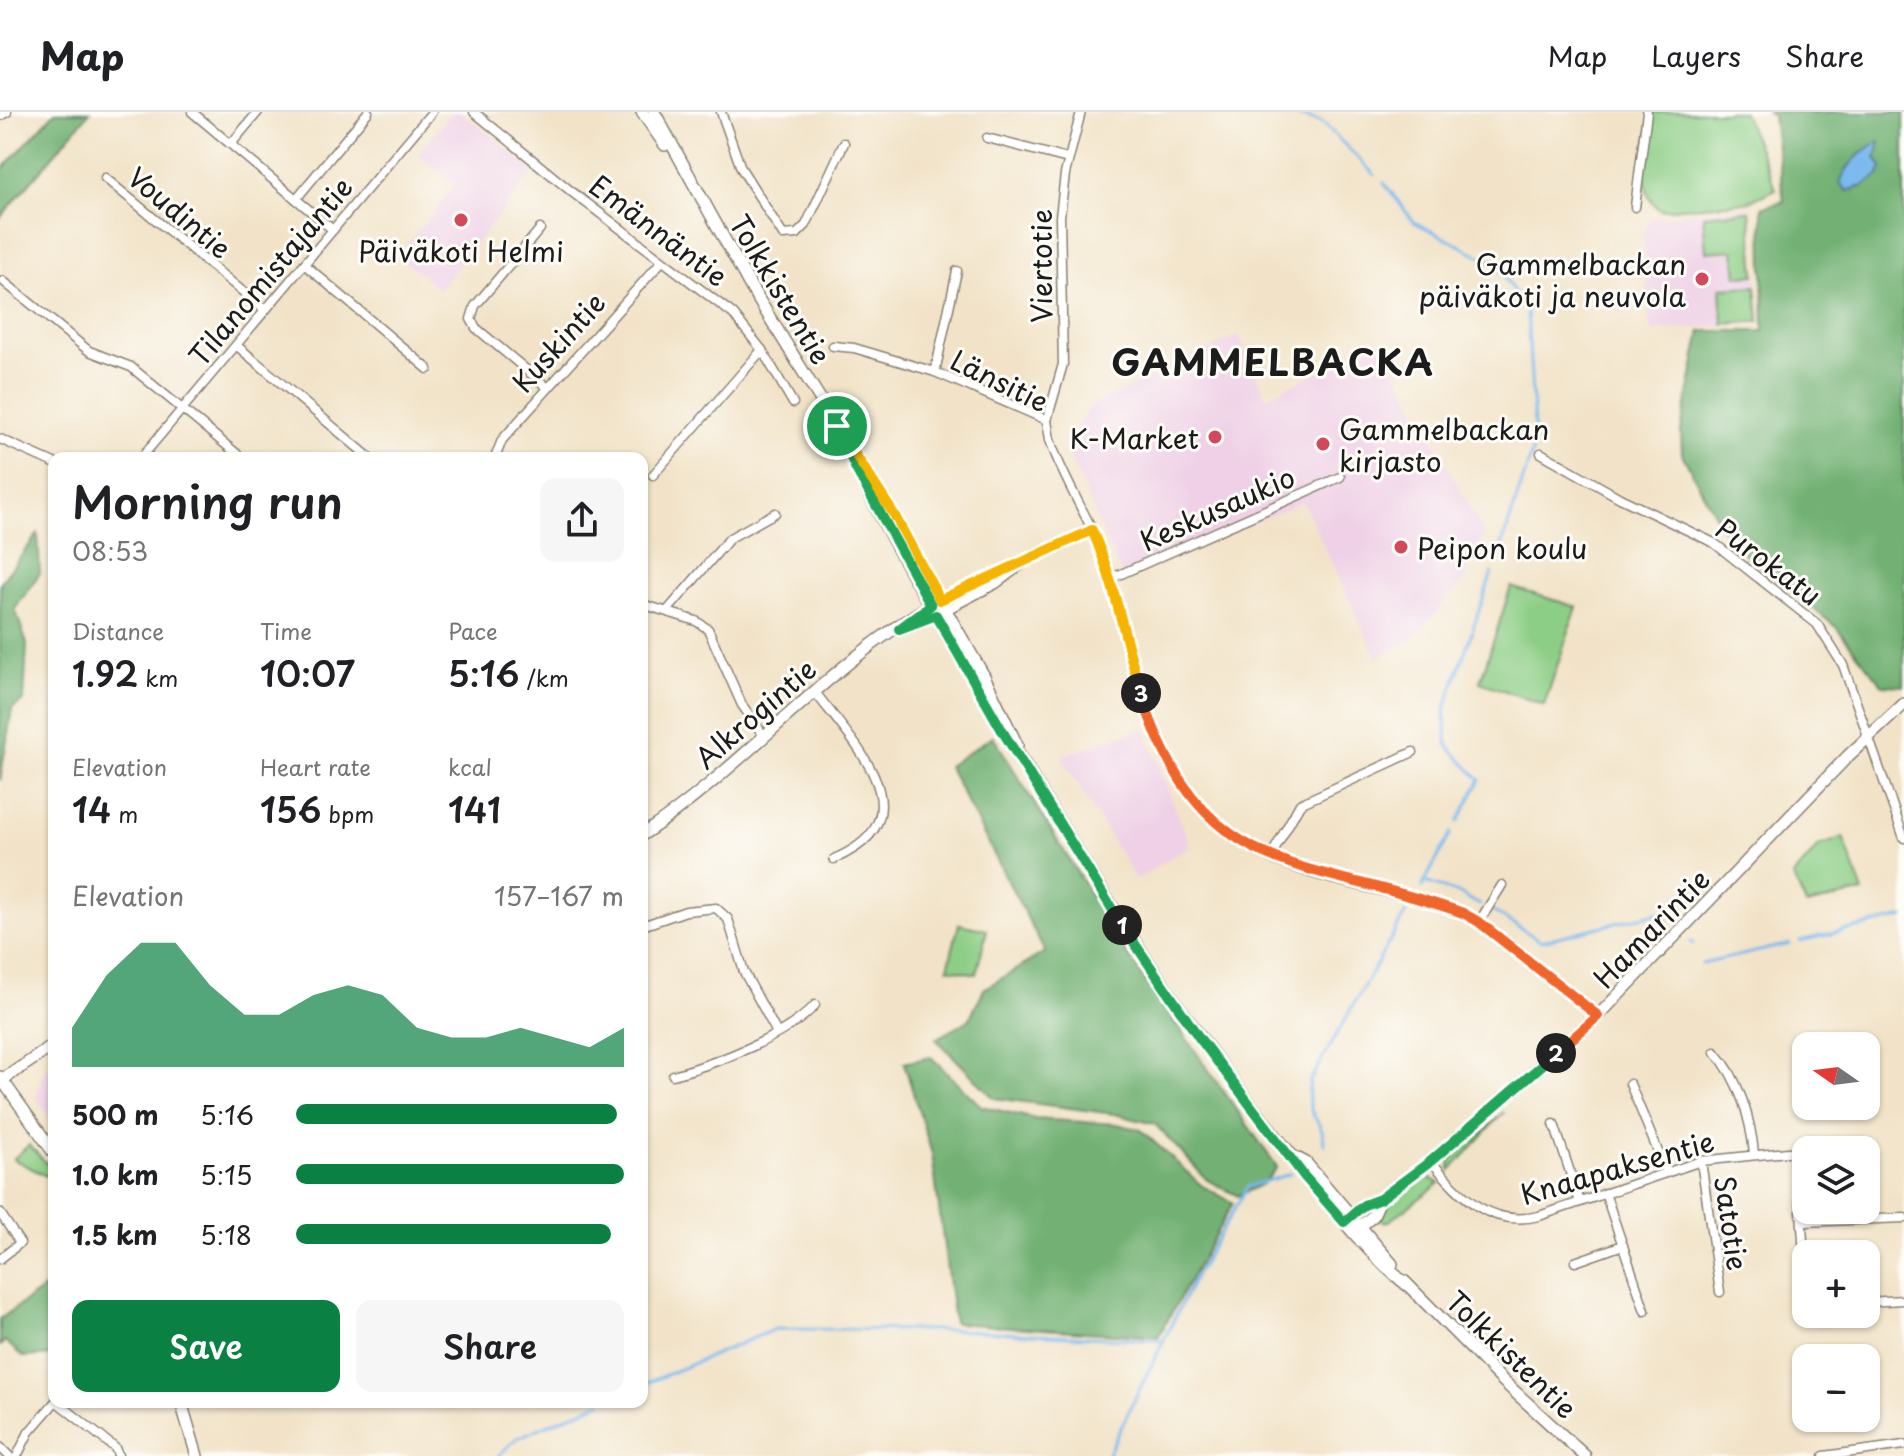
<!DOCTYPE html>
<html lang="en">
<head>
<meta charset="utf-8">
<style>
  body { margin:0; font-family:"Playpen Sans",sans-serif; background:#f6f6f6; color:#202124; height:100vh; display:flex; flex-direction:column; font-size:30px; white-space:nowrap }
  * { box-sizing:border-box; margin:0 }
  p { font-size:26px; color:#757577 }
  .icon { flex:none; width:44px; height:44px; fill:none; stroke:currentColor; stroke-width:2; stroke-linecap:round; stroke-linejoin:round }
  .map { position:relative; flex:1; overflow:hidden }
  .drawer { position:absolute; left:48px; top:340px; width:600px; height:956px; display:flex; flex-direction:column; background:#fff; border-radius:16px; box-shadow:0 2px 6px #0004 }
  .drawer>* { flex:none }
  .needle { width:52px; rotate:284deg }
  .controls { position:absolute; left:1792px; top:920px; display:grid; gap:16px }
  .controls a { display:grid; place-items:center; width:88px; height:88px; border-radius:16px; background:#fff; box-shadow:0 2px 6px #0004; font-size:40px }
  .pin { position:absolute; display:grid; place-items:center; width:68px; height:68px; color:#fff; margin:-34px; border:4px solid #fff; border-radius:50%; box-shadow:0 2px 8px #0007 }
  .km { position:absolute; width:40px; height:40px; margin:-20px; border-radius:50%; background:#222; color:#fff; font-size:22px; line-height:40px; text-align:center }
  .round { display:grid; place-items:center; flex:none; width:84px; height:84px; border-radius:16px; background:#f6f6f6 }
  .head { display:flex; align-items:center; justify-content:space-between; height:136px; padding:0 24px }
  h1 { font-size:44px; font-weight:600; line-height:60px }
  .metrics { display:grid; grid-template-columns:repeat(3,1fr); gap:12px; height:136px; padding:8px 24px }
  .metrics div { display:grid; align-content:center }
  .metrics b { font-size:34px; font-weight:600 }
  .metrics small { font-size:22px; font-weight:400 }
  .metrics p { font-size:22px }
  .chart { height:224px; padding:16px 24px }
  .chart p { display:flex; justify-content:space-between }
  .chart svg { width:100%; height:144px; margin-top:8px; fill:#0b8043; opacity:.7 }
  .primary-button { display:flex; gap:16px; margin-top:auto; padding:16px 24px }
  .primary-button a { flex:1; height:92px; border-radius:16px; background:#0b8043; color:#fff; font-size:32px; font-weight:600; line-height:92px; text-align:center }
  .primary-button a+a { background:#f6f6f6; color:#202124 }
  ul { padding:0 24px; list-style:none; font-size:26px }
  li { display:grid; grid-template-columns:128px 96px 1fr; align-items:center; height:60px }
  li i { height:20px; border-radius:10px; background:#0b8043 }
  header { display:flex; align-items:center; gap:48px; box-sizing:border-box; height:112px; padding:0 40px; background:#fff; border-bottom:2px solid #e0e0e0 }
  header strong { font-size:38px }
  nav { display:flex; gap:44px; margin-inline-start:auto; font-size:28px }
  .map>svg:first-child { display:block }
</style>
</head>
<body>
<header>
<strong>Map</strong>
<nav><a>Map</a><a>Layers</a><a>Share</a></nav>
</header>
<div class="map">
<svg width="1904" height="1344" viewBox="0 0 1904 1344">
  <rect width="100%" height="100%" fill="#fdfcf7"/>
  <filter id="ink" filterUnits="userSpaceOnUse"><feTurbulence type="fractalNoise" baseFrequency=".0125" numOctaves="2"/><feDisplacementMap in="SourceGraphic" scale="16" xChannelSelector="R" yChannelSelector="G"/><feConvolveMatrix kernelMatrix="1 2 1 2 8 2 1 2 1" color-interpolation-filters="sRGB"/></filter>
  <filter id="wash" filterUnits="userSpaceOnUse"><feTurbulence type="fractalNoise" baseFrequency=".006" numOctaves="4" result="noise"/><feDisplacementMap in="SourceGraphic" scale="32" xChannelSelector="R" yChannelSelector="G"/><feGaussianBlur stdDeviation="1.8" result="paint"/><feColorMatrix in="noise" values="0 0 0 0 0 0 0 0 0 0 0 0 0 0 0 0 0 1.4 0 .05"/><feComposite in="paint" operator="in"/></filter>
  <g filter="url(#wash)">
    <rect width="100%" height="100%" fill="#f2e3c8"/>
    <g fill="#efd0e6">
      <polygon points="452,0 461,0 534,59 439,177 398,144 455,73 418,42"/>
      <polygon points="1751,94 1760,211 1650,219 1643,122 1650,107"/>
      <polygon points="1239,223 1266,285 1380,230 1484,422 1464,468 1410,530 1377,546 1303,390 1123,466 1069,344 1077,314 1091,294"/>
      <polygon points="1144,616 1190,733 1136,768 1061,644"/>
      <polygon points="54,952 54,1013 36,985 42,962"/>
    </g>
    <g fill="#8dce86" stroke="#547551" stroke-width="2">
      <path d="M 1652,0 L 1743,0 L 1776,77 L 1748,90 L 1660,98 C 1633,78 1648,27 1652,0 Z"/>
      <polygon points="1750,99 1755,163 1737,164 1734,138 1706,140 1703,103"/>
      <polygon points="1756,174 1759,209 1723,212 1721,176"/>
      <polygon points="1511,475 1577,495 1544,593 1480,570"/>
      <polygon points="1843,725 1863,780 1806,793 1793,764 1818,735"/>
      <polygon points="959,812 987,818 976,862 948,856"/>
      <polygon points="1504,1000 1450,1059 1450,1048"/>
      <polygon points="29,1033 54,1059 54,1068 13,1047"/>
      <path d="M 1429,1066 L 1440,1071 L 1388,1110 L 1378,1107 C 1383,1091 1411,1067 1429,1066 Z"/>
    </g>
    <g fill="#72b173" stroke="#476648" stroke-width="2">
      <polygon points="55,0 90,0 0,106 0,60"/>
      <polygon points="1768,0 1904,0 1904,574 1882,573 1836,515 1729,429 1682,342 1681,318 1701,219 1764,219 1762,95 1784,89 1773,4"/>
      <polygon points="38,422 40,461 15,497 27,532 24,588 12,597 0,669 0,471"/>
      <polygon points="993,624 1129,845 1277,1055 1264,1071 1238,1084 1207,1068 1155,1012 1114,1002 994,986 936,927 969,908 984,877 1045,840 948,654"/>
      <polygon points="931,945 981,994 1035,1007 1117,1012 1141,1018 1201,1073 1233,1091 1158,1225 954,1211 932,1042 904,951"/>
      <polygon points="54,1169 54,1243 23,1245 5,1229 0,1234 0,1207"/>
    </g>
    <path fill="#7ab9ee" stroke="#4b6a85" stroke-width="2" d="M 1880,29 L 1876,46 L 1882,55 L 1879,63 L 1863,74 L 1847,79 L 1840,71 C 1847,51 1862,39 1880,29 Z"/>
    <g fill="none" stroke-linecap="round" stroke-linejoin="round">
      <g stroke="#7ab9ee" stroke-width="3">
        <polyline points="1284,0 1322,10 1375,63"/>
        <polyline points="1384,71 1414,110 1496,152 1527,200 1535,331 1496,451"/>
        <polyline points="1458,710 1480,668 1447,633 1445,598 1492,461"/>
        <polyline points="1425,770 1458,781 1480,793"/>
        <polyline points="1422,775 1451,721"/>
        <polyline points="1493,799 1541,829 1658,801 1668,808"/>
        <polyline points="1800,829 1904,805"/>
        <polyline points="1691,830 1693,832"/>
        <polyline points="1702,852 1790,832"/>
        <path d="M 1324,1032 C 1324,1004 1303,1008 1310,969 L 1409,795"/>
        <polyline points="642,1273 775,1217 957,1218 1163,1229"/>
        <polyline points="498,1344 517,1326 601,1290"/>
        <polyline points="1107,1344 1192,1170 1247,1075 1290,1062"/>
      </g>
    </g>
  </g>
  <g filter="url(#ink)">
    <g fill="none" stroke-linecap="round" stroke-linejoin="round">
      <g stroke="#878072" stroke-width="11">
        <g id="street">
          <polyline points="192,0 333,118"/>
          <polyline points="474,0 572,80 733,202 762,238 793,291"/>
          <polyline points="721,0 741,56 783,123 797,122 806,113 844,31"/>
          <path d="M 1081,0 L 1065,62 L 1060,105 L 1063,252 L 1047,308 L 1050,328 C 1066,376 1098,418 1112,467 C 1141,575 1152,694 1270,746 C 1331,773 1400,779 1463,801 L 1479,810 L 1598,904"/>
          <polyline points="0,4 7,0"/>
          <polyline points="987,26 1068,47"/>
          <polyline points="231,32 258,0"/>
          <polyline points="105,66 265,198"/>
          <polyline points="296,87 368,0"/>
          <polyline points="1635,95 1647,0"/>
          <polyline points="540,117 475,194 471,207 476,216 547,275"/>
          <polyline points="304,152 428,257"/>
          <polyline points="3,169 89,239 131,255 242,346"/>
          <polyline points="236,233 370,346"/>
          <polyline points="833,234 854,236 935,260 1047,308"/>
          <polyline points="935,260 957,159"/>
          <polyline points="0,327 54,351"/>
          <polyline points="1541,341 1620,386 1714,431 1817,512 1843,553 1904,726"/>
          <polyline points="141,346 432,0"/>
          <polyline points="495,346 502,328 662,149"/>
          <polyline points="653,363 762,238"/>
          <polyline points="1112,466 1340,365"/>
          <polyline points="940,488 1092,418"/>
          <polyline points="642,492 696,509 708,517 742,593 764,624"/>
          <polyline points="946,498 996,472 1024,451"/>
          <polyline points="667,499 730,426 775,401"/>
          <path d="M 815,580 C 854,632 931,706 834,747"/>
          <polyline points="1270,746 1300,692 1413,640"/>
          <polyline points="1479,810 1502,773"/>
          <polyline points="642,814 686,799 716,796 728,807 744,860 777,921"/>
          <path d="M 1715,940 C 1739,966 1751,1008 1754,1042"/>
          <path d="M 673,963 C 714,952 787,925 815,893"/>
          <polyline points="1630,972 1666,1059"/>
          <polyline points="1554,1012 1580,1090"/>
          <path d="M 1431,1049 C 1461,1084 1489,1116 1539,1104 L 1701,1049 L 1797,1039 L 1806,1174"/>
          <polyline points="1701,1049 1720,1180"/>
          <polyline points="1605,1081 1645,1199"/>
          <polyline points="0,1101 20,1131 0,1147"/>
          <polyline points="1803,1110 1904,1106"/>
          <polyline points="1575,1150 1623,1133"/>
          <polyline points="1866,1190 1904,1188"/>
          <polyline points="57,1290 115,1336 118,1343"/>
          <polyline points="0,1335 9,1344"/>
          <polyline points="17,1344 29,1320 55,1290"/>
          <polyline points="1824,1344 1904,1333"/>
        </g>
      </g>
      <g stroke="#878072" stroke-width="14">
        <g id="secondary">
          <polyline points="642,0 665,33"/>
          <polyline points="654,0 752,177 840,319"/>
          <path d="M 837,314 C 889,432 959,542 1025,653 C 1103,784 1183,910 1279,1028 C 1320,1078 1356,1132 1407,1173"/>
          <polyline points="852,337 984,564 1017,633"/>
          <polyline points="900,516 943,499"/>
          <path d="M 642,723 C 746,654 827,552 936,490"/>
          <polyline points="0,965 54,1041"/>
          <polyline points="2,968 54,933"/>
          <polyline points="1291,1043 1306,1051 1392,1152"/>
          <polyline points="1344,1110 1364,1093 1380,1087 1431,1049 1598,904 1848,644 1904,592"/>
          <polyline points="1357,1117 1373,1104 1380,1087"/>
          <polyline points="1404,1169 1502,1268 1585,1344"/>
          <polyline points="181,1290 197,1344"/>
        </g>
      </g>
      <use href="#street" stroke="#fff" stroke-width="8"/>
      <use href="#secondary" stroke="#fff" stroke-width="11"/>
    </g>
  </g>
  <g fill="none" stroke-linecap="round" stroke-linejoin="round" filter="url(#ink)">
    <g stroke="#fff" stroke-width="16">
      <polyline id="split-1" points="837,314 856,357 931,493 899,517 936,503 1003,620 1122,813"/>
    </g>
    <g stroke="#fff" stroke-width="16">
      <polyline id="split-2" points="1122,813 1198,924 1304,1064 1344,1110 1364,1093 1380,1087 1431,1049 1556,941"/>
    </g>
    <g stroke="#fff" stroke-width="16">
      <path id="split-3" d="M 1141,581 C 1203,773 1304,744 1463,801 L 1479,810 L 1598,904 L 1556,941"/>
    </g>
    <g stroke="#fff" stroke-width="16">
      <path id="split-4" d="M 837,314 L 895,404 L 940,488 L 1092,418 C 1115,470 1124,526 1141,581"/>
    </g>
    <use href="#split-1" stroke="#22a559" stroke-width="10"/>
    <use href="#split-2" stroke="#22a559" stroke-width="10"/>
    <use href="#split-3" stroke="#f0652b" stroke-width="10"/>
    <use href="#split-4" stroke="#f5b400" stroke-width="10"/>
  </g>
  <g fill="#d1495b" stroke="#fdfcf7" stroke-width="3">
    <circle cx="461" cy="108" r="8"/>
    <circle cx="1702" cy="167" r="8"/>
    <circle cx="1215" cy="325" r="8"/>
    <circle cx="1323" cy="332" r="8"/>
    <circle cx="1401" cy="435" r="8"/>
  </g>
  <g text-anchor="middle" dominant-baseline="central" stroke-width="6" stroke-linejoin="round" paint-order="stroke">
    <g font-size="28" fill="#1c1c1c" stroke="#fdfcf7">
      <text transform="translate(180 100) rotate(40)">Voudintie</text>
      <text transform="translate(659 118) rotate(37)">Emännäntie</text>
      <text transform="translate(1040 154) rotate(-90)">Viertotie</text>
      <text transform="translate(270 159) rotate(-50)">Tilanomistajantie</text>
      <text transform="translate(781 177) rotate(59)">Tolkkistentie</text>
      <text transform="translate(558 230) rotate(-48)">Kuskintie</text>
      <text transform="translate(1000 268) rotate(26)">Länsitie</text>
      <text transform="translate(1217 396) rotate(-24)">Keskusaukio</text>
      <text transform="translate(1769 449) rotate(37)">Purokatu</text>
      <text transform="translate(755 601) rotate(-41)">Alkrogintie</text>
      <text transform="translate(1651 816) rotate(-46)">Hamarintie</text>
      <text transform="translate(1617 1055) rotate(-16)">Knaapaksentie</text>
      <text transform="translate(1732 1111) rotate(82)">Satotie</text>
      <text transform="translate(1512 1242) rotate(44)">Tolkkistentie</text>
    </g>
    <g font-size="28" fill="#1c1c1c" stroke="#fdfcf7" text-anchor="end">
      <text x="461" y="138" text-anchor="middle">Päiväkoti Helmi</text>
      <text x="1686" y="151">Gammelbackan<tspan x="1686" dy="32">päiväkoti ja neuvola</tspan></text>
      <text x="1339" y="316" text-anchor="start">Gammelbackan<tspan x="1339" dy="32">kirjasto</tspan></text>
      <text x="1199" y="325">K-Market</text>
      <text x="1417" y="435" text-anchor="start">Peipon koulu</text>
    </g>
    <g font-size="36" font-weight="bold" letter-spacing="2" fill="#1c1c1c" stroke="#fdfcf7">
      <text x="1273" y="249">GAMMELBACKA</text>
    </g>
  </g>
</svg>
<div class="controls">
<a><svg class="needle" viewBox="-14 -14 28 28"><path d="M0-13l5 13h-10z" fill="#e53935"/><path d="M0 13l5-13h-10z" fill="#757577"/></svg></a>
<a><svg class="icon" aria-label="layers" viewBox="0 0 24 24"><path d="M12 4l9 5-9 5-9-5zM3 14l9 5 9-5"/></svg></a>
<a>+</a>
<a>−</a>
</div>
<div class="pin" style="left:837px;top:314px;background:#1e9e55"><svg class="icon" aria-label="arrive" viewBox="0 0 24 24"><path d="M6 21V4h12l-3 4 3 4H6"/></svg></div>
<b class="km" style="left:1122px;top:813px">1</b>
<b class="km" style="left:1556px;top:941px">2</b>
<b class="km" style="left:1141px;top:581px">3</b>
<section class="drawer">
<div class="head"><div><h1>Morning run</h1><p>08:53</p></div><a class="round"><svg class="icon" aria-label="share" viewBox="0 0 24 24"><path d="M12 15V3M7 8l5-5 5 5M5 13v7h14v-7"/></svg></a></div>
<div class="metrics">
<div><p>Distance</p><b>1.92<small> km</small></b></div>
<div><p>Time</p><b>10:07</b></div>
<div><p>Pace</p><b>5:16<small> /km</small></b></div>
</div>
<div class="metrics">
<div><p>Elevation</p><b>14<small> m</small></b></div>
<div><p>Heart rate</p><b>156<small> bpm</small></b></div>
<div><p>kcal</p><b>141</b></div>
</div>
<div class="chart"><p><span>Elevation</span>157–167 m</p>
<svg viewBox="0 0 160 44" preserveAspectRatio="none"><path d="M0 44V32L10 16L20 6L30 6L40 19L50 28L60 28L70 22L80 19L90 22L100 32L110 35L120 35L130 32L140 35L150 38L160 32V44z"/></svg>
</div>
<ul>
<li><b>500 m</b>5:16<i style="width:98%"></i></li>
<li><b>1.0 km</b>5:15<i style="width:100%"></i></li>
<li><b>1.5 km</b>5:18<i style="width:96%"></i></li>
</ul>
<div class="primary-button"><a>Save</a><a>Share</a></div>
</section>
</div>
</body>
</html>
